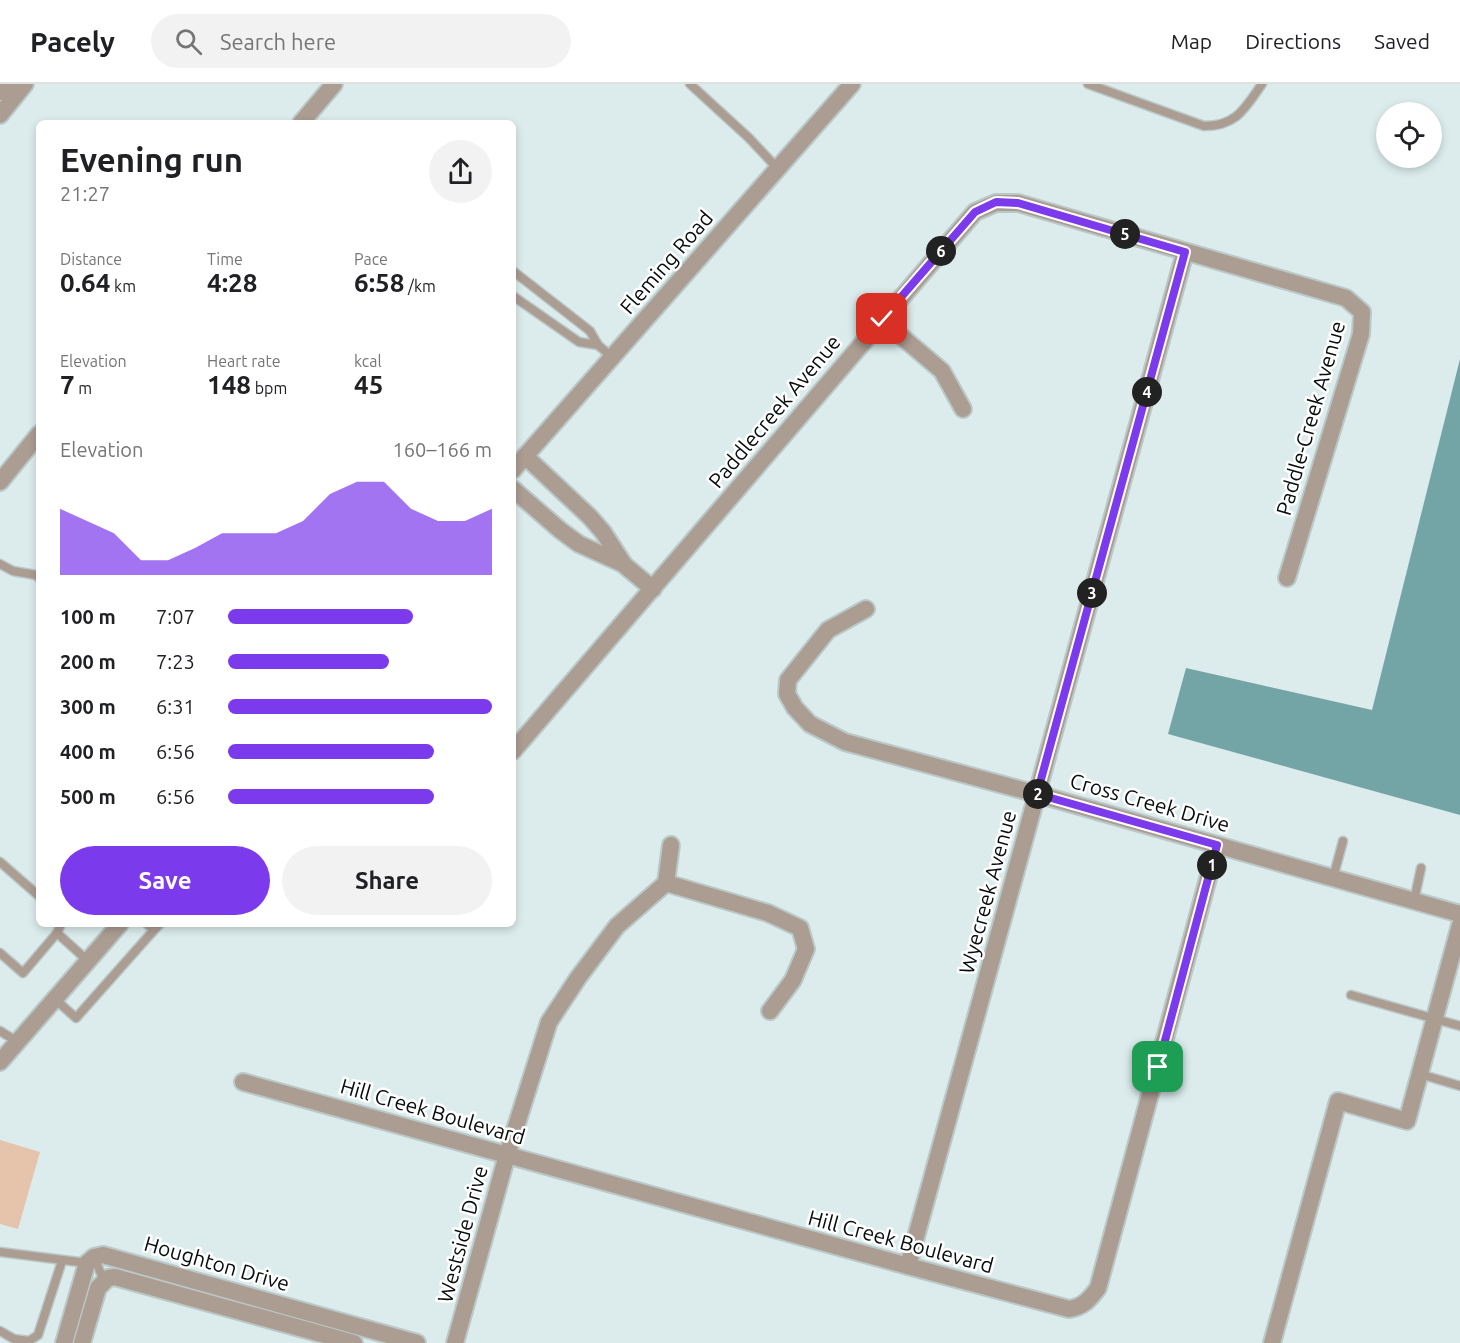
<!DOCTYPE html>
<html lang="en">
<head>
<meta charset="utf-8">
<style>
  body { margin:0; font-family:Ubuntu,sans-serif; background:#f2f2f2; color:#202124; height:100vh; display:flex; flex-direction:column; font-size:22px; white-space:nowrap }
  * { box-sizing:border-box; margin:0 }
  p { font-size:20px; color:#757577 }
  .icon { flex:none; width:33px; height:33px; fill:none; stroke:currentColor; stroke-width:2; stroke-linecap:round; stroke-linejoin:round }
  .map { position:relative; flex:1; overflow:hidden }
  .panel { position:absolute; left:36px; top:36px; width:480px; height:807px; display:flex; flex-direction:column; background:#fff; border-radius:9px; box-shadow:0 3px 9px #0003 }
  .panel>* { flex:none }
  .controls { position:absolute; left:1376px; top:18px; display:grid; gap:12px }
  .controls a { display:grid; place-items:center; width:66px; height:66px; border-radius:50%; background:#fff; box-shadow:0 3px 9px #0003; font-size:30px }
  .pin { position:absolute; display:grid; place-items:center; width:51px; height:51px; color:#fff; margin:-26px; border-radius:12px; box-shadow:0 3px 9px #0006 }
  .km { position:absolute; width:30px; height:30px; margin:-15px; border-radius:50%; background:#222; color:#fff; font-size:16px; line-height:30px; text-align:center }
  .round { display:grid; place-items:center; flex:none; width:63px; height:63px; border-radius:32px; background:#f2f2f2 }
  .summary { display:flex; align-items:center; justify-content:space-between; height:102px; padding:0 24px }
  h1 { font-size:33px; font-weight:700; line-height:45px }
  .metrics { display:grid; grid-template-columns:repeat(3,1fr); gap:9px; height:102px; padding:6px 24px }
  .metrics div { display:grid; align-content:center }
  .metrics b { font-size:26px; font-weight:700 }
  .metrics small { font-size:16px; font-weight:400 }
  .metrics p { font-size:16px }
  .chart { height:168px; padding:12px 24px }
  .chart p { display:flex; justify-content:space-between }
  .chart svg { width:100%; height:108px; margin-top:6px; fill:#7c3aed; opacity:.7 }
  .action { display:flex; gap:12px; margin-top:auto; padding:12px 24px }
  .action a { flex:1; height:69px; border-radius:36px; background:#7c3aed; color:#fff; font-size:24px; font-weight:700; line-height:69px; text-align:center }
  .action a+a { background:#f2f2f2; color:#202124 }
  ul { padding:0 24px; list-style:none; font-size:20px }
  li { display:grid; grid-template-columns:96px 72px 1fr; align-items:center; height:45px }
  li i { height:15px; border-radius:8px; background:#7c3aed }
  header { display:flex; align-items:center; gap:36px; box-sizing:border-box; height:84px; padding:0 30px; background:#fff; border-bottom:2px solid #e0e0e0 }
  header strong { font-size:28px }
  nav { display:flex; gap:33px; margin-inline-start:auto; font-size:21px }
  .search { width:420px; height:54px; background:#f2f2f2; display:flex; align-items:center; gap:15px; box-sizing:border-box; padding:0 21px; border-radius:33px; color:#757577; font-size:22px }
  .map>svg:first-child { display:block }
</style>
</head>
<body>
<header>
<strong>Pacely</strong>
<div class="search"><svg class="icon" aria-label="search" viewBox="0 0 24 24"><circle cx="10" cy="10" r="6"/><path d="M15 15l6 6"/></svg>Search here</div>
<nav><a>Map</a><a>Directions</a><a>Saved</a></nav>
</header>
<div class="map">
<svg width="1460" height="1259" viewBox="0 0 1460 1259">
  <rect width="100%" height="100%" fill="#dcecec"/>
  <polygon fill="#e5c4ab" points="0,1056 40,1068 18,1145 0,1140"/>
  <polygon fill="#74a5a6" points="1460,275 1460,731 1168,650 1186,584 1372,626"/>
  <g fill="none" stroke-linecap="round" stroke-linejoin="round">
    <g stroke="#bac8c8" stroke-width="11">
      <g id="lane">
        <polyline points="690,0 749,54 778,85"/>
        <path d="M 1088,0 L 1204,42 C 1237,42 1245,24 1262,0"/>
        <polyline points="513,187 590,247 598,261 612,273"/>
        <polyline points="513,212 579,258 598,261"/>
        <polyline points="0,480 13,487 36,491 39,494"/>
        <polyline points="0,778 39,812"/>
        <polyline points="1333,794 1343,757"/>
        <polyline points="1414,817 1421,784"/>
        <polyline points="147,840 154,846 160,840"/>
        <polyline points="57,849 88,877"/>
        <polyline points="0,869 23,889 57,849 61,840"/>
        <polyline points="1351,911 1460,942"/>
        <polyline points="55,915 76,934 154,846"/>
        <polyline points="0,947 18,958"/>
        <polyline points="1420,990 1460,1002"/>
        <polyline points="0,1168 87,1179"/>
        <polyline points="94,1173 104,1197"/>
        <polyline points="0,1247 14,1255 29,1257 38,1251 62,1177"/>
      </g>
    </g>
    <g stroke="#bac8c8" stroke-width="20">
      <g id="street">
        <polyline points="0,8 6,0"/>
        <polyline points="0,31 25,0"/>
        <polyline points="301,39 334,0"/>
        <polyline points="881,235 942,287 963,325"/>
        <polyline points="525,372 590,433 603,448 623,479"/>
        <polyline points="513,386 852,0"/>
        <polyline points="0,398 39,350"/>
        <polyline points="513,405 560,446 579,460 623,480 653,505"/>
        <polyline points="866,525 828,546 788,596 787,610 795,624 810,640 845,658 1037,710 1460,830"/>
        <polyline points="513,667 975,128 996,119 1018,119 1346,214 1362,228 1361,250 1287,494"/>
        <polyline points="666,799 671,761"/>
        <polyline points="0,978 120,840"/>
        <path d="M 243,998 L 908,1182 L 1069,1225 C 1083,1223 1089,1216 1098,1204 L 1217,761"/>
        <polyline points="908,1182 1185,168"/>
        <polyline points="64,1259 87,1179 94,1173 103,1171 417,1259"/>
        <polyline points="82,1259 98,1204 108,1194 115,1193 354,1259"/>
        <polyline points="455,1259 507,1071 549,938 578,894 617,842 666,799 768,829 800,844 806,865 793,896 770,927"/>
        <polyline points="1272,1259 1338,1017 1407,1037 1460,841"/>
      </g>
    </g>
    <use href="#lane" stroke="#ac9d92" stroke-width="8"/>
    <use href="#street" stroke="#ac9d92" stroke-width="16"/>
  </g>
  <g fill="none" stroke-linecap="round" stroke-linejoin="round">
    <g stroke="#fff" stroke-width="12">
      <polyline id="route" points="882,235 975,128 996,118 1018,119 1185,168 1037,710 1217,761 1158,983"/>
    </g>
    <use href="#route" stroke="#7c3aed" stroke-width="8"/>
  </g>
  <g text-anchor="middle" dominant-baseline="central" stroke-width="5" stroke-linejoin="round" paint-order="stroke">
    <g font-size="21" fill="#070c0c" stroke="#fff">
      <text transform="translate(666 178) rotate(-49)">Fleming Road</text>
      <text transform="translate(774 327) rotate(-50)">Paddlecreek Avenue</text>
      <text transform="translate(1310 334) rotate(-74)">Paddle-Creek Avenue</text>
      <text transform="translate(1150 718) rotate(16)">Cross Creek Drive</text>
      <text transform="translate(987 808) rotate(-75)">Wyecreek Avenue</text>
      <text transform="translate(433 1027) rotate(16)">Hill Creek Boulevard</text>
      <text transform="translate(462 1150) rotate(-75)">Westside Drive</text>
      <text transform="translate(901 1157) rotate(15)">Hill Creek Boulevard</text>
      <text transform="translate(217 1179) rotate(16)">Houghton Drive</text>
    </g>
  </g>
</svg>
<div class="controls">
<a><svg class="icon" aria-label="locate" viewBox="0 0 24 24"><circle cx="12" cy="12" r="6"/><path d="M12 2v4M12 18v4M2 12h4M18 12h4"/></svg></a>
</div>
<div class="pin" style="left:1158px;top:983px;background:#1e9e55"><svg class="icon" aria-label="arrive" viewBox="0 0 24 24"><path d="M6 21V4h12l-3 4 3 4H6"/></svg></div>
<div class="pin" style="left:882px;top:235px;background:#d93025"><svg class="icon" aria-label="check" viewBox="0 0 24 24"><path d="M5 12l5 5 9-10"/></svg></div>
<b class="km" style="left:1212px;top:781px">1</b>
<b class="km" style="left:1038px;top:710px">2</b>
<b class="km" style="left:1092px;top:509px">3</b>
<b class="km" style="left:1147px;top:308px">4</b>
<b class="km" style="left:1125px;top:150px">5</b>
<b class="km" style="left:941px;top:167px">6</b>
<section class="panel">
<div class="summary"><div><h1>Evening run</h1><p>21:27</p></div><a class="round"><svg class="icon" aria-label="share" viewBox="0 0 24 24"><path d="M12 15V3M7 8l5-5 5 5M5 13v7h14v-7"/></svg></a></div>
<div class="metrics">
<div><p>Distance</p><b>0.64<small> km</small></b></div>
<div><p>Time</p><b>4:28</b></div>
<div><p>Pace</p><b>6:58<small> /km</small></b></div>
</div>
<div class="metrics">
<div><p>Elevation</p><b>7<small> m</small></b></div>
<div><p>Heart rate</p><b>148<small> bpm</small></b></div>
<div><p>kcal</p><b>45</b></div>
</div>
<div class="chart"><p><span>Elevation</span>160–166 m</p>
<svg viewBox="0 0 160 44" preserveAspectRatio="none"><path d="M0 44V17L10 22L20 27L30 38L40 38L50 33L60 27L70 27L80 27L90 22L100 11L110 6L120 6L130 17L140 22L150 22L160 17V44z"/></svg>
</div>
<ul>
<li><b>100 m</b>7:07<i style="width:70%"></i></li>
<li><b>200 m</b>7:23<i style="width:61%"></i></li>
<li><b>300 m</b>6:31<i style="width:100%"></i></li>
<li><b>400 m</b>6:56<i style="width:78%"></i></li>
<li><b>500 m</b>6:56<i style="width:78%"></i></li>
</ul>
<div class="action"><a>Save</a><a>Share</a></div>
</section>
</div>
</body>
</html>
